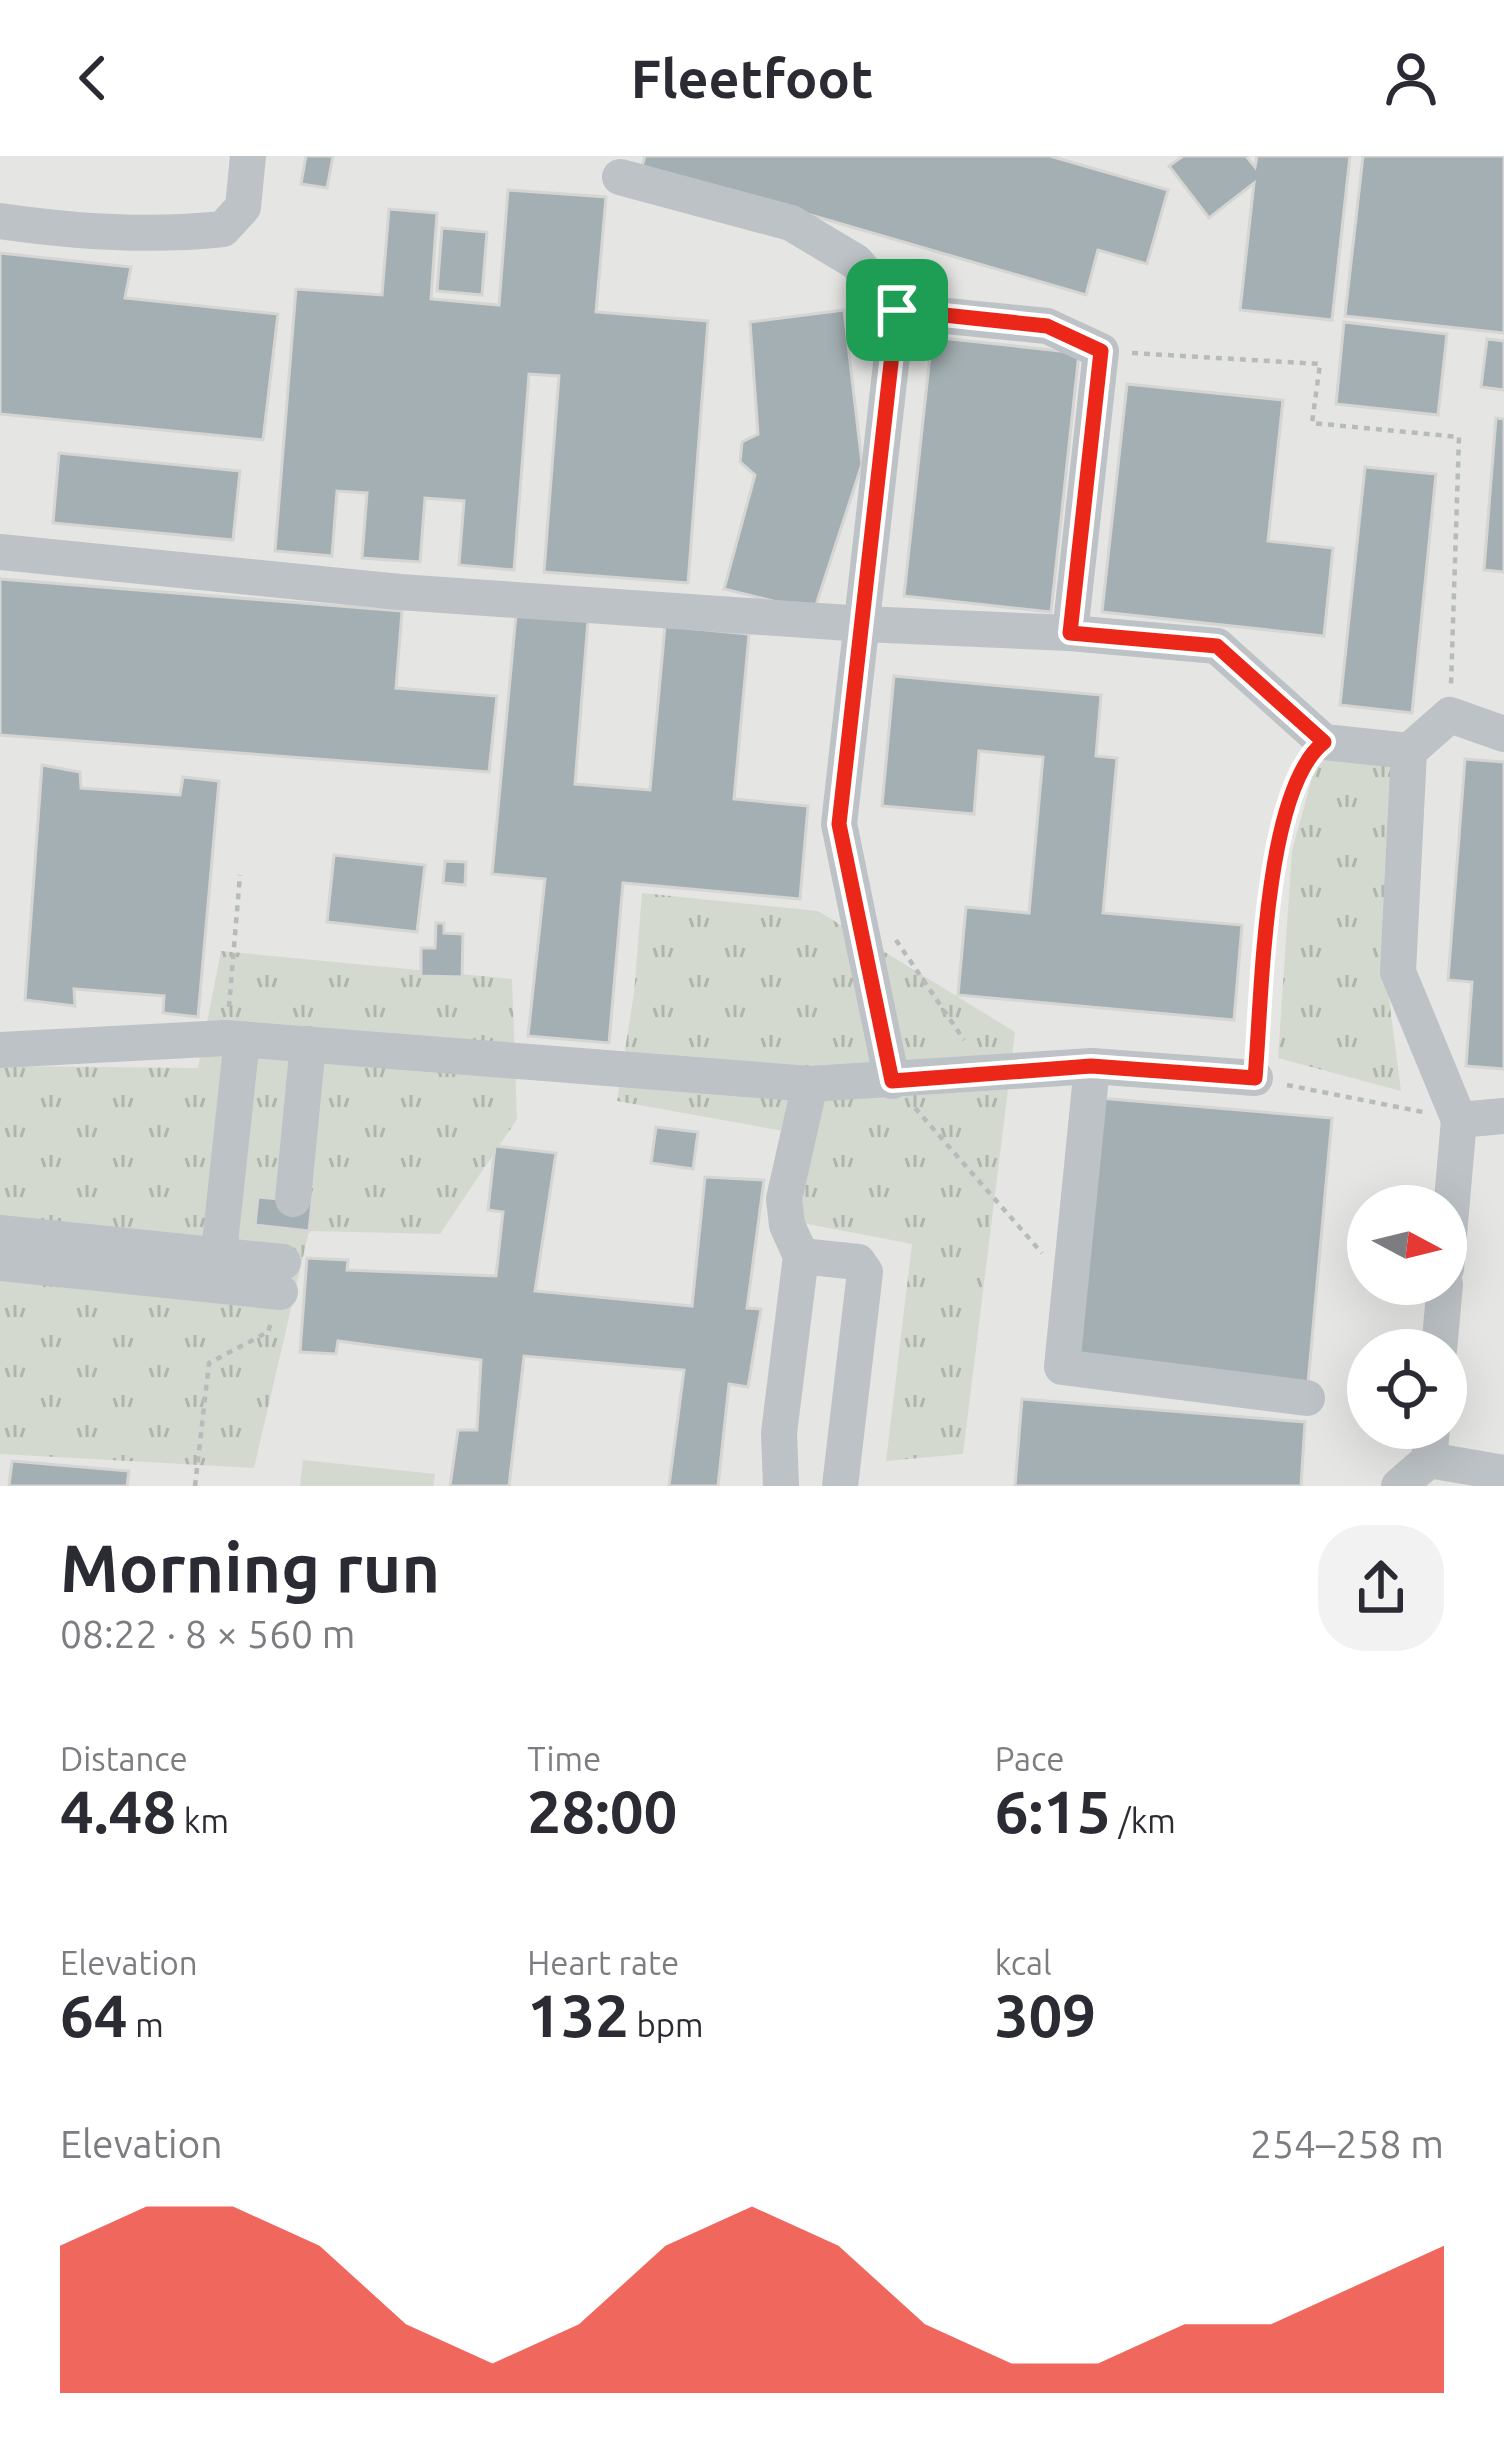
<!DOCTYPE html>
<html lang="en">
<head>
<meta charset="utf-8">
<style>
  body { margin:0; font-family:Ubuntu,sans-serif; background:#f2f2f3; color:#2b2b33; height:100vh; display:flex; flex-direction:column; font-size:45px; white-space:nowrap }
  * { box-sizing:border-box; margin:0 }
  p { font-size:39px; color:#7c7c81 }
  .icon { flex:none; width:66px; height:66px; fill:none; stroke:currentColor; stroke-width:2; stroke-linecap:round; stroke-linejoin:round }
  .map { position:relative; height:1330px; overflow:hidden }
  .drawer { display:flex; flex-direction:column; background:#fff; flex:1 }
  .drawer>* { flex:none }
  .needle { width:78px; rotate:97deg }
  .fabs { position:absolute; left:1347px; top:1029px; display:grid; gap:24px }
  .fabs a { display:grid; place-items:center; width:120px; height:120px; border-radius:50%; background:#fff; box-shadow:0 12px 48px #0002; font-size:60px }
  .pin { position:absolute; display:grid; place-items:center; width:102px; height:102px; color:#fff; margin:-51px; border-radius:24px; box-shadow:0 6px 18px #0006 }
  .round { display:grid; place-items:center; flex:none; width:126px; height:126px; border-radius:48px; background:#f2f2f3 }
  .overview { display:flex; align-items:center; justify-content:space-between; height:204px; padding:0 60px }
  h1 { font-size:66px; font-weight:700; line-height:90px }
  .figures { display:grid; grid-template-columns:repeat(3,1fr); gap:18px; height:204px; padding:12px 60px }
  .figures div { display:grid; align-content:center }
  .figures b { font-size:60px; font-weight:700 }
  .figures small { font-size:33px; font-weight:400 }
  .figures p { font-size:33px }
  .chart { height:336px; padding:24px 60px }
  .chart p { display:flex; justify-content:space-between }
  .chart svg { width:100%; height:216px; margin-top:12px; fill:#eb2719; opacity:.7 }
  header { display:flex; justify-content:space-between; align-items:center; height:156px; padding:0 60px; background:#fff; font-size:54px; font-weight:700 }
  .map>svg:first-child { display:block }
</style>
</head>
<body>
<header><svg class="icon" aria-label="back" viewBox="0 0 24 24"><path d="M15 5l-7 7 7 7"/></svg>Fleetfoot<svg class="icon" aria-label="person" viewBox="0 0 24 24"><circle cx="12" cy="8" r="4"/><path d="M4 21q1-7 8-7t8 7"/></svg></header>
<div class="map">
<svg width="1504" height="1330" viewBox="0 0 1504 1330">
  <defs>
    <pattern id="grass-tufts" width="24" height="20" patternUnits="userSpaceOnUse" patternTransform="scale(3)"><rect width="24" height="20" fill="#d4d9cf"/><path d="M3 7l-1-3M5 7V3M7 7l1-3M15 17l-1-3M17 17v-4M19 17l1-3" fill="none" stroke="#afb5ad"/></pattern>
  </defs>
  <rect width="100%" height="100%" fill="#f4f4f0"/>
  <path fill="#e5e5e3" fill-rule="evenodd" d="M 0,0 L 1504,0 L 1504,1330 L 0,1330 ZM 1368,1050 L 1446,1050 L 1446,1128 L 1368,1128 ZM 1368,1194 L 1446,1194 L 1446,1272 L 1368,1272 Z"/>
  <g fill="url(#grass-tufts)">
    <polygon points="1318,600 1398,609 1386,820 1401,935 1278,902 1292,695"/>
    <polygon points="642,737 818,755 1015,876 963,1298 886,1305 912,1088 787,1064 789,976 617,945 634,837"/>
    <polygon points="221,795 512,823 517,963 440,1078 309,1075 254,1312 0,1298 0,910 198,912"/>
  </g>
  <polygon fill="#d4d9cf" points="303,1304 435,1318 433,1330 300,1330"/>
  <g fill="#a3afb2" stroke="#d5d5d3" stroke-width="3">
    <polygon points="306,0 333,0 327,32 301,28"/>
    <polygon points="645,0 1050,0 1168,34 1147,108 1098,94 1086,139 642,10"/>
    <polygon points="1183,0 1246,0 1255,11 1257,0 1350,0 1332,164 1240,154 1254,27 1209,62 1169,10"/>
    <polygon points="1363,0 1504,0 1504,177 1345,160"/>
    <polygon points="508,34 606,41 596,156 708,165 688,427 544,416 559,220 529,218 514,414 459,409 464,345 425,342 420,406 362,402 367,337 337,335 332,400 275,395 296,133 382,139 389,53 437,57 431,143 499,149"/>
    <polygon points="442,72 487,76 482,139 437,135"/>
    <polygon points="0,97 131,111 125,142 278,158 263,284 0,258"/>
    <polygon points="844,154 862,308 814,455 724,433 755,319 740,306 742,286 758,278 750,166"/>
    <polygon points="1344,166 1447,178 1438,259 1336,248"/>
    <polygon points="932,181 1079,197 1051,456 904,440"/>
    <polygon points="1487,183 1504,185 1504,234 1481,231"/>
    <polygon points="1127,228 1283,244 1268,385 1333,392 1324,480 1102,456"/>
    <polygon points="1496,262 1504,263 1504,416 1484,414"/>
    <polygon points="59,297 240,315 233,384 53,367"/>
    <polygon points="1365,311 1436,318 1412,557 1340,549"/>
    <polygon points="0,423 402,455 396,532 497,540 489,616 0,579"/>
    <polygon points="516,459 588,464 575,628 650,634 665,470 749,478 734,643 808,650 800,743 623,727 609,887 528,880 545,723 492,718"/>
    <polygon points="894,520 1101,539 1096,600 1117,602 1103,757 1242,769 1234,864 958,839 966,751 1029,757 1043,601 979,595 974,658 882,650"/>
    <polygon points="1465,603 1504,606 1504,913 1466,910 1472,826 1448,824"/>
    <polygon points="42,609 80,616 81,632 180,639 183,621 219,625 198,861 163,857 164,840 74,833 75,850 25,844"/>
    <polygon points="334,699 425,709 417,776 327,766"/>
    <polygon points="445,705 466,706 465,729 443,727"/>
    <polygon points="436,767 444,767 444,777 463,778 462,821 421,820 421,792 435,792"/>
    <polygon points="1099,942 1332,962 1308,1227 1075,1206"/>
    <polygon points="656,971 698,976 693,1013 651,1007"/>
    <polygon points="495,990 556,997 535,1135 692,1150 705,1021 764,1024 747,1152 761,1153 748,1231 729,1228 718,1330 669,1330 684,1214 524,1200 509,1330 450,1330 458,1274 477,1274 481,1204 338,1185 336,1198 300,1196 307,1102 348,1104 347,1114 496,1120 503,1056 488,1054"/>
    <polygon points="258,1041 312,1046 309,1075 255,1069"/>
    <polygon points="1022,1243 1305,1266 1301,1330 1015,1330"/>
    <polygon points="12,1305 129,1315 127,1330 9,1330"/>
  </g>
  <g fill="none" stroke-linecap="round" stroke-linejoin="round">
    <g stroke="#b6bbbc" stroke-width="4.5" stroke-dasharray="6 6" stroke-linecap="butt">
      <polyline points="1132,197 1320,208 1312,267 1459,281 1451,529"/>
      <polyline points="896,784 964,884"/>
      <polyline points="229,851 240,719"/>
      <polyline points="1258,890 1275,694 1303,613"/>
      <polyline points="1287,929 1423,956"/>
      <polyline points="915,952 1042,1097"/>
      <polyline points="195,1330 209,1207 268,1176 271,1167"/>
    </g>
    <g stroke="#bcc2c5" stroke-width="36">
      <polyline points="620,21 791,67 856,106 897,155 1047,170 1101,195 1070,477"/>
      <path d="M 0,65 C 75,76 148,81 223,73 L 243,51 L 248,0"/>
      <polyline points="0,396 400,436 863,468 1070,477 1217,490 1324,586 1409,595"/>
      <polyline points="1504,578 1450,559 1409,595 1398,816 1459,964 1504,960"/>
      <polyline points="0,894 226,882 810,928 1092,910 1255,922"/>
      <polyline points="1092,910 1062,1211 1307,1242"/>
      <polyline points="892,925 839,668 897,155"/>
      <polyline points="293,1043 308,888"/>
      <polyline points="0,1077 283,1106"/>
      <polyline points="801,1100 858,1106 865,1116 840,1330"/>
      <polyline points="0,1107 280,1136"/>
      <polyline points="1446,1113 1459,964"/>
      <polyline points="216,1124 242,883"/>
      <polyline points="1439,1194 1445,1128"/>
      <polyline points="1429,1304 1504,1317"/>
      <polyline points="781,1330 779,1277 801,1100 787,1069 784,1043 810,928"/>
      <polyline points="1399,1330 1429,1304 1432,1272"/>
    </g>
  </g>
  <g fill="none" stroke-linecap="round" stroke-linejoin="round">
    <g stroke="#fff" stroke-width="24">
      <path id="route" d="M 897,154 L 1047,170 L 1101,195 L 1070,477 L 1217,490 L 1324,586 C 1263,634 1262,844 1255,922 L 1091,910 L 892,925 L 839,668 Z"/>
    </g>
    <use href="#route" stroke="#eb2719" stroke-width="15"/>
  </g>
</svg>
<div class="fabs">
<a><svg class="needle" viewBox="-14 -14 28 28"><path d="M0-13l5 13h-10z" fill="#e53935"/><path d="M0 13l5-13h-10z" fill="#7c7c81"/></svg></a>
<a><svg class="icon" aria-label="locate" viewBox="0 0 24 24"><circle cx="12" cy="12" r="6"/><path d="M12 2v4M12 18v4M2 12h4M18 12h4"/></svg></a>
</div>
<div class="pin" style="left:897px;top:154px;background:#1e9e55"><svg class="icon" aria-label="arrive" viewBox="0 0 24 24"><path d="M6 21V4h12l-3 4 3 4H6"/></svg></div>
</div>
<section class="drawer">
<div class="overview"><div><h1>Morning run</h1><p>08:22 · 8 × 560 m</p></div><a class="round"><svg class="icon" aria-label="share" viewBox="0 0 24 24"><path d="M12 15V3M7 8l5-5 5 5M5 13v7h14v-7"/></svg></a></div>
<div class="figures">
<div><p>Distance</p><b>4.48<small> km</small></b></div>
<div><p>Time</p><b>28:00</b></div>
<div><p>Pace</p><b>6:15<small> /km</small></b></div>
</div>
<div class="figures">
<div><p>Elevation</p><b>64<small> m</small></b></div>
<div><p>Heart rate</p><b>132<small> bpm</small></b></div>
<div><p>kcal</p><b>309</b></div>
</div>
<div class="chart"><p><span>Elevation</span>254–258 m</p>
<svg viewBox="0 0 160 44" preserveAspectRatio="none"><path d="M0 44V14L10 6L20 6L30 14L40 30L50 38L60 30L70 14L80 6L90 14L100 30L110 38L120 38L130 30L140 30L150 22L160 14V44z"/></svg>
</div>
</section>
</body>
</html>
